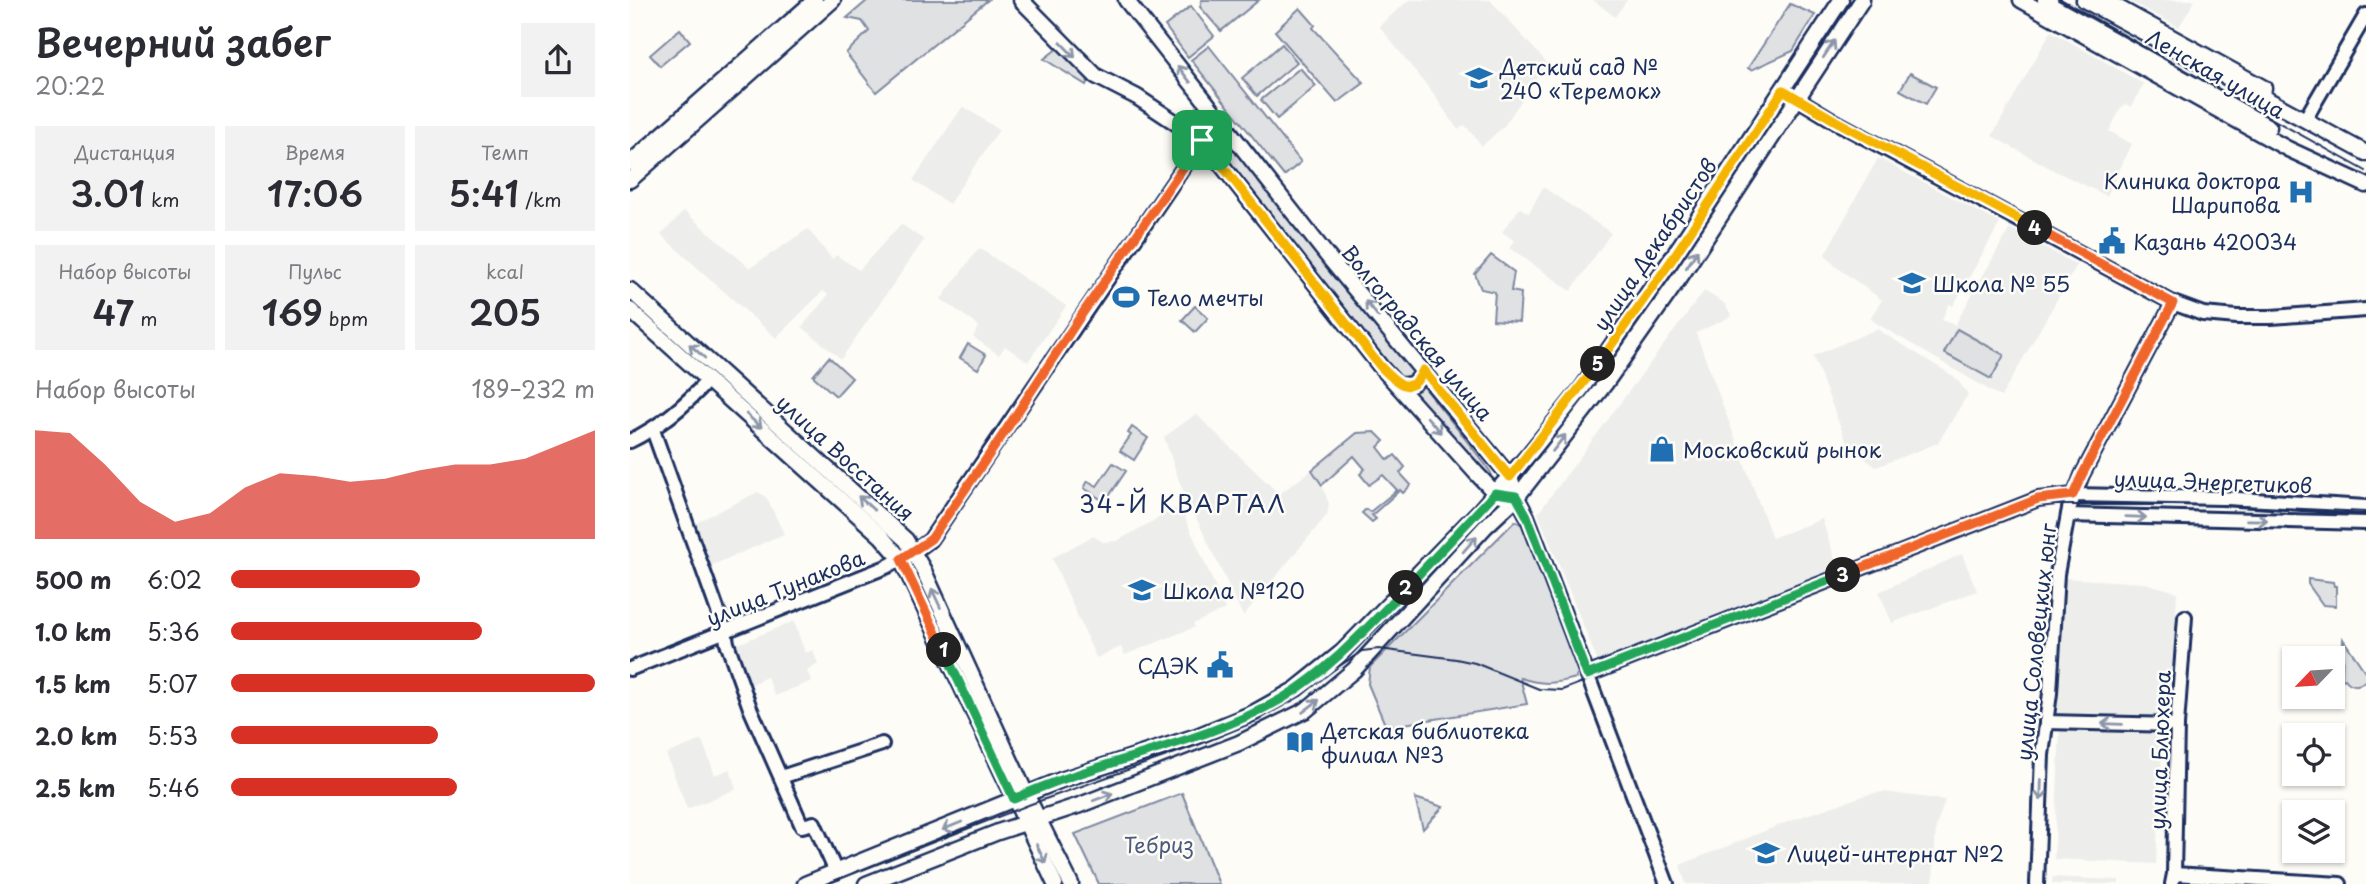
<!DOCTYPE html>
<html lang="ru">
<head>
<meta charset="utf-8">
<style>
  body { margin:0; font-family:"Playpen Sans",sans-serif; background:#f2f2f3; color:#2b2b33; height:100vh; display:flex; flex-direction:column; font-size:26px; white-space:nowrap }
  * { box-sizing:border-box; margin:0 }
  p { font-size:23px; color:#7c7c81 }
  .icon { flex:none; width:38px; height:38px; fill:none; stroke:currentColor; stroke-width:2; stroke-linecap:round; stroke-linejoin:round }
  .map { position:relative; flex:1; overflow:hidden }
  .side { display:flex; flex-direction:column; background:#fff; width:630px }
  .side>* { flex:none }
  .needle { width:46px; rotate:245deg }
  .buttons { position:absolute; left:1652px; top:646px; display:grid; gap:14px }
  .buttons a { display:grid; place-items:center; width:63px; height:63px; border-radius:0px; background:#fff; box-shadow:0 2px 5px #0004; font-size:35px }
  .pin { position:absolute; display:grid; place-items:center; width:60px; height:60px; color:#fff; margin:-30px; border-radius:14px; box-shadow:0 4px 10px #0006 }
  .km { position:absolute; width:35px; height:35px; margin:-18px; border-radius:50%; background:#222; color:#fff; font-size:19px; line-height:35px; text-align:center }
  .round { display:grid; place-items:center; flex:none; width:74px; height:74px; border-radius:0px; background:#f2f2f3 }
  .headline { display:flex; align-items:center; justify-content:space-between; height:119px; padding:0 35px }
  h1 { font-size:38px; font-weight:600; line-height:52px }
  .stats { display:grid; grid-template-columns:repeat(3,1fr); gap:10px; height:119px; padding:7px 35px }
  .stats div { display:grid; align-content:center; border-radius:0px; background:#f2f2f3; text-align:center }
  .stats b { font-size:35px; font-weight:600 }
  .stats small { font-size:19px; font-weight:400 }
  .stats p { font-size:19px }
  .chart { height:196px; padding:14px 35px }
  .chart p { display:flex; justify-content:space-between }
  .chart svg { width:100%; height:126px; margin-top:7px; fill:#d93025; opacity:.7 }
  ul { padding:0 35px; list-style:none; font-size:23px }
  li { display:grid; grid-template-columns:112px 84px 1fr; align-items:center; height:52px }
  li i { height:18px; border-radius:9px; background:#d93025 }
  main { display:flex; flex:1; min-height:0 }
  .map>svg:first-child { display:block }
</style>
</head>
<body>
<main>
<section class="side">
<div class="headline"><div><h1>Вечерний забег</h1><p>20:22</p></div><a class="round"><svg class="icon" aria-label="share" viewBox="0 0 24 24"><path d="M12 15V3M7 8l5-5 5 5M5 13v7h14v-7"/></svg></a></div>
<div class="stats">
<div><p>Дистанция</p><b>3.01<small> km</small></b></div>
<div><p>Время</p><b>17:06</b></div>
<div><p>Темп</p><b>5:41<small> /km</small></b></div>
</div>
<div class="stats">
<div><p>Набор высоты</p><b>47<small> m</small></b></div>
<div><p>Пульс</p><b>169<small> bpm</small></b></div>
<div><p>kcal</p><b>205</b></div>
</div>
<div class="chart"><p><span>Набор высоты</span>189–232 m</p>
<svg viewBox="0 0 160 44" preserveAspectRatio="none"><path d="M0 44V6L10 7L20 18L30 31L40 38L50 35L60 26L70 21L80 22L90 24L100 23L110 20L120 18L130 18L140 16L150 11L160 6V44z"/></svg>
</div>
<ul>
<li><b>500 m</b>6:02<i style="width:52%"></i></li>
<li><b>1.0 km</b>5:36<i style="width:69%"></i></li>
<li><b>1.5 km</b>5:07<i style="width:100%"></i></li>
<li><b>2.0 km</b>5:53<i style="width:57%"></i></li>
<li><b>2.5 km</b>5:46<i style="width:62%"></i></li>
</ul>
</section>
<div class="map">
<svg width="1736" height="884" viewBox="0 0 1736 884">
  <rect width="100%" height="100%" fill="#fdfcf7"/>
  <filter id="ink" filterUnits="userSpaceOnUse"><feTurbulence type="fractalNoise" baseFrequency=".0143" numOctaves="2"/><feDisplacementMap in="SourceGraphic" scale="14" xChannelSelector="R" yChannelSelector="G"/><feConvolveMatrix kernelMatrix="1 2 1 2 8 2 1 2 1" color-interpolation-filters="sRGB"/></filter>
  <g filter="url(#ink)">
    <g fill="#edeeec">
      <polygon points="779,0 860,0 917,63 874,126 852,146 835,125 828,130 802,92 749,26"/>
      <polygon points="963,0 997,0 985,17"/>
      <polygon points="1497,0 1565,0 1549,27"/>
      <polygon points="1421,31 1514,84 1501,107 1496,104 1491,108 1479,131 1502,144 1477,196 1425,171 1362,136"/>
      <polygon points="333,106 369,130 319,204 283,180"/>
      <polygon points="1248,158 1370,223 1323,306 1319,304 1312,320 1325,325 1380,228 1447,265 1371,397 1246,323 1240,318 1252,300 1205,266 1195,254"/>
      <polygon points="913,187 981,233 941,291 880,248 885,241 872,232 890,208 899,213"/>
      <polygon points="54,211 120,268 178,229 202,259 206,255 229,270 271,224 294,240 211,359 172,327 198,295 193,291 146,338 31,235"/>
      <polygon points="349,248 436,306 398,362 375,346 369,355 343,337 349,326 311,299"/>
      <polygon points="1074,291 1094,303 1102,316 1066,333 1142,538 1192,519 1209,572 969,665 908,513"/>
      <polygon points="1247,329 1325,377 1338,394 1308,443 1246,467 1218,446 1183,356"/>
      <polygon points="566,414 649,494 682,470 692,485 699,504 697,515 613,616 551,486 534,437"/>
      <polygon points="128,492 137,498 154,534 78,567 61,527 71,520"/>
      <polygon points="550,506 595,609 563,624 565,627 495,655 491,647 466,658 422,558 463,536 473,542 487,541"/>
      <polygon points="1332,554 1347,591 1262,623 1249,592"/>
      <polygon points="1433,578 1515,583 1547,592 1541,718 1427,716"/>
      <polygon points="164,621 175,653 183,650 188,664 177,671 182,681 145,696 137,677 120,685 103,646"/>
      <polygon points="1430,727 1533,732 1526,864 1424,859"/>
      <polygon points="72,740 85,775 100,769 106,789 57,809 36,754"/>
      <polygon points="1253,792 1315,800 1306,827 1303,884 1056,884 1050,865 1165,819 1239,794"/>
      <polygon points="1423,877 1489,880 1489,884 1422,884"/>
    </g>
    <g fill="#e0e1e3" stroke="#7e88a0" stroke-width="2">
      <polygon points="238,0 358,0 246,92 216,53 239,31 232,21 217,18"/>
      <polygon points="572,0 629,0 591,31 570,7"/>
      <polygon points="1160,4 1185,15 1163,51 1121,70 1118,68"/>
      <polygon points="561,6 584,36 558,57 535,26"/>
      <polygon points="670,8 685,25 683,28 734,83 707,103 645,31"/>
      <polygon points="50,29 60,41 30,66 20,55"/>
      <polygon points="652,44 667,62 627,96 612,78"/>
      <polygon points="579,46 671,162 654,176 561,60"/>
      <polygon points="428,48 459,78 456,85 414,59"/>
      <polygon points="670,68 686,86 647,119 631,100"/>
      <polygon points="1280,73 1306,87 1296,104 1270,90"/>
      <polygon points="569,104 783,372 784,377 770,381 554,122"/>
      <polygon points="861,255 884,272 881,291 891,293 889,322 863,320 865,292 851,289 845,274"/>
      <polygon points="565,306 578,318 565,332 552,320"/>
      <polygon points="1327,329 1374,355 1361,379 1314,353"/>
      <polygon points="338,344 356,355 348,369 330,358"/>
      <polygon points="199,357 222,378 206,396 183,376"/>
      <polygon points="790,382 855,464 861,473 860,478 858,479 779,391 788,389"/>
      <polygon points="502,427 518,438 504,460 490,451 501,435 498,433"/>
      <polygon points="745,432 754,441 748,447 758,460 765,455 775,467 770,473 781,485 773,493 770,490 742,515 746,519 742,522 732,513 736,509 740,512 767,490 753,475 739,485 730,474 735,469 724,456 692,485 682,470 727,433"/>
      <polygon points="483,463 496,471 475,502 454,488 458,481 467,486"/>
      <path d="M 885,521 L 892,525 L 948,672 L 946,678 C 923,684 913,685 890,678 L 897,704 L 756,727 L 738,684 L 740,667 Z"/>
      <polygon points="1678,579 1703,582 1704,586 1706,586 1706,606 1693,605 1678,584"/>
      <path d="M 1713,639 L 1736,673 L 1736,680 C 1729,687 1721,687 1715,679 L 1712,680 Z"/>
      <polygon points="552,793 589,884 469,884 445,834"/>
      <polygon points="785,798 813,807 793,829"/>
    </g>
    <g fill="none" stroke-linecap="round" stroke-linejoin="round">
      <g stroke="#1b2f5e" stroke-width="18">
        <g id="minor">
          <polyline points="1153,90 1206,122 1543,303 1573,314 1607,317 1641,317 1736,310"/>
          <polyline points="1677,116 1736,15"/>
          <polyline points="23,430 95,631 97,643 120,708 172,826 184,823 206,872"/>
          <path d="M 0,441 C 31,426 55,406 78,380"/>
          <polyline points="887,497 897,516 1037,884"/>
          <polyline points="1438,515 1736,523"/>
          <polyline points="0,669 256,567 284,552 300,540 572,140"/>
          <polyline points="957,675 1408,499 1443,495 1592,498 1736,507"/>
          <polyline points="1416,722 1547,725"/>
          <polyline points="151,777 252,744"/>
          <polyline points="1544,874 1710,884"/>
          <polyline points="1407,884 1412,755 1420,693 1427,574 1439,509 1452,475 1543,303"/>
          <polyline points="1542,884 1544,874 1547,725 1555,617"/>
        </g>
      </g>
      <g stroke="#1b2f5e" stroke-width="19">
        <g id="major">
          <polyline points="391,0 466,76 507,97 572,140 750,366 846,473 865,493 872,495"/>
          <polyline points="496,0 699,258 880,477 883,486"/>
          <polyline points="1391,0 1658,149 1736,185"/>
          <polyline points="1415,0 1639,127"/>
          <polyline points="1454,0 1736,153"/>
          <polyline points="1474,0 1634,88"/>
          <polyline points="0,163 185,0"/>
          <polyline points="0,180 203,0"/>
          <polyline points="0,290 276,540 293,569 396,794 441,884"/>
          <polyline points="0,310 251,536 271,559 425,884"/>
          <path d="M 769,385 C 782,386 788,383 793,370"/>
          <polyline points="175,884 431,780 567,736 623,713 666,689 712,652 850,510 899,454 952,388 1040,261 1211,0"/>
          <polyline points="236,884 368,832 450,805 609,743 676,710 724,670 855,527 887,497 975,384 1053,273 1232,0"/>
        </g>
      </g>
      <use href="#minor" stroke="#fdfcf7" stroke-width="12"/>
      <use href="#major" stroke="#fdfcf7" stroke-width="14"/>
      <g stroke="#1b2f5e" stroke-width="2">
        <polyline points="1428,0 1736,171"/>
        <polyline points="196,884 401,804 568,745 629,720 732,651 749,649 826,659 845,663 909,689 932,690 1411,505 1591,505 1736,512"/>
      </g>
    </g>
    <defs><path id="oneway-shaft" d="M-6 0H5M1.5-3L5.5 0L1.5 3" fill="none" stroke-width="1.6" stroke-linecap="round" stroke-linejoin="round" transform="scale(1.75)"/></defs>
    <g stroke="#8c96aa">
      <use href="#oneway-shaft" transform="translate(1199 49) rotate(-57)"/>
      <use href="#oneway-shaft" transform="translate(438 50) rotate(46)"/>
      <use href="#oneway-shaft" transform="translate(554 74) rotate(-128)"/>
      <use href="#oneway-shaft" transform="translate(1062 259) rotate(-57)"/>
      <use href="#oneway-shaft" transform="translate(742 309) rotate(-130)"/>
      <use href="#oneway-shaft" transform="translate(67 351) rotate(-138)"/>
      <use href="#oneway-shaft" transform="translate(124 421) rotate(42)"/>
      <use href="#oneway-shaft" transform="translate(804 425) rotate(49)"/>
      <use href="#oneway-shaft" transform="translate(929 443) rotate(-52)"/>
      <use href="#oneway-shaft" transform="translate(236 503) rotate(-138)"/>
      <use href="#oneway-shaft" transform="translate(1506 517) rotate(2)"/>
      <use href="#oneway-shaft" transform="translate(1627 520) rotate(1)"/>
      <use href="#oneway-shaft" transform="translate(840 544) rotate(-49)"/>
      <use href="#oneway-shaft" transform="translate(306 598) rotate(-115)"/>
      <use href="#oneway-shaft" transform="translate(681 706) rotate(-37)"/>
      <use href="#oneway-shaft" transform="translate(1482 724) rotate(-178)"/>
      <use href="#oneway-shaft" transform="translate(1411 790) rotate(92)"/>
      <use href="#oneway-shaft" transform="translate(473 797) rotate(-21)"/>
      <use href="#oneway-shaft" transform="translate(322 826) rotate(158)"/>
      <use href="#oneway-shaft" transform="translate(411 854) rotate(64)"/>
    </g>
  </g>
  <g fill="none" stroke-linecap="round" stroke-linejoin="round" filter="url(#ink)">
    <g stroke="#fff" stroke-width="14">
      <polyline id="split-1" points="314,650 271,559 301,539 372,436 448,320 572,140"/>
    </g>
    <g stroke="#fff" stroke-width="14">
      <path id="split-2" d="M 314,650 L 384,799 C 471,759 570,746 653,698 C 701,669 738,627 776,588"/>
    </g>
    <g stroke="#fff" stroke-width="14">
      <polyline id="split-3" points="776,588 865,493 886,496 897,516 957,675 1213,575"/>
    </g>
    <g stroke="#fff" stroke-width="14">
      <polyline id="split-4" points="1213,575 1408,499 1443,495 1452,475 1543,303 1405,228"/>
    </g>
    <g stroke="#fff" stroke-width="14">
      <polyline id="split-5" points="968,364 1041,261 1153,90 1206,121 1405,228"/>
    </g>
    <g stroke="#fff" stroke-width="14">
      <path id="split-6" d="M 572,140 L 750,366 C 764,380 781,400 793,370 L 880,477 L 968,364"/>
    </g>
    <use href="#split-1" stroke="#f0652b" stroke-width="9"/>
    <use href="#split-2" stroke="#22a559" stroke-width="9"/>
    <use href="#split-3" stroke="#22a559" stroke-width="9"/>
    <use href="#split-4" stroke="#f0652b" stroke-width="9"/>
    <use href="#split-5" stroke="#f5b400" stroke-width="9"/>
    <use href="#split-6" stroke="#f5b400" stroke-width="9"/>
  </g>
  <defs>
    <g id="school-bare" transform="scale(2.1)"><path d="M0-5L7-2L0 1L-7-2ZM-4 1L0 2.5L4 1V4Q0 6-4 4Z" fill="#1f6fb2" stroke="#fdfcf7" stroke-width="2.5" paint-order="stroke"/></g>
    <g id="hospital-bare" transform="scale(2.1)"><path d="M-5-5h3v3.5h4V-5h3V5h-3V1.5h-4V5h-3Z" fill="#1f6fb2" stroke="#fdfcf7" stroke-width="2.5" paint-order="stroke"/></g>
    <g id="civic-bare" transform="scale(2.1)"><path d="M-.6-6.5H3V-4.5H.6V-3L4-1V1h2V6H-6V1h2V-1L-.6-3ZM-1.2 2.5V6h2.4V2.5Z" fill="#1f6fb2" stroke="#fdfcf7" stroke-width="2.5" paint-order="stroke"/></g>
    <g id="stadium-bare" transform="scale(2.1)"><path d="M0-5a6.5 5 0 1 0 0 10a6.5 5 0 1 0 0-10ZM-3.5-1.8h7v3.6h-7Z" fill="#1f6fb2" stroke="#fdfcf7" stroke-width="2.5" paint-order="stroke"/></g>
    <g id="shop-bare" transform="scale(2.1)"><path d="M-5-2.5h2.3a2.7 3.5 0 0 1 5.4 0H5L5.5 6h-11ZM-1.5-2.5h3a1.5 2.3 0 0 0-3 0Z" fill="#1f6fb2" stroke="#fdfcf7" stroke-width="2.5" paint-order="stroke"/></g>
    <g id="library-bare" transform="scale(2.1)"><path d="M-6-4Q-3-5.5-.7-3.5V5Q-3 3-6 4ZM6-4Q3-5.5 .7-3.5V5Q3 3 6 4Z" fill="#1f6fb2" stroke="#fdfcf7" stroke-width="2.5" paint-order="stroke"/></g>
  </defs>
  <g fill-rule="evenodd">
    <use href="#school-bare" x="849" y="78"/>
    <use href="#hospital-bare" x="1671" y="192"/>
    <use href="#civic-bare" x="1482" y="241"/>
    <use href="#school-bare" x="1282" y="283"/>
    <use href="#stadium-bare" x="496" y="297"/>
    <use href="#shop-bare" x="1032" y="449"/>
    <use href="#school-bare" x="512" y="590"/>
    <use href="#civic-bare" x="590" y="665"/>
    <use href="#library-bare" x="670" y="742"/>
    <use href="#school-bare" x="1136" y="853"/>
  </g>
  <g text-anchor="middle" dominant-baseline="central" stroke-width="5" stroke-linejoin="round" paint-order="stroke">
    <g font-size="21" fill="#1b2f5e" stroke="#fdfcf7" text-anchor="start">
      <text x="870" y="66">Детский сад №<tspan x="870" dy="24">240 «Теремок»</tspan></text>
      <text x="1650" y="180" text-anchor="end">Клиника доктора<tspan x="1650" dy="24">Шарипова</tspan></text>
      <text x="1503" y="241">Казань 420034</text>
      <text x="1303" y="283">Школа № 55</text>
      <text x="517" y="297">Тело мечты</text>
      <text x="1053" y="449">Московский рынок</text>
      <text x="533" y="590">Школа №120</text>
      <text x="569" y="665" text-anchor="end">СДЭК</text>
      <text x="691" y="730">Детская библиотека<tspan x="691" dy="24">филиал №3</tspan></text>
      <text x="1157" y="853">Лицей-интернат №2</text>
    </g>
    <g font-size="21" fill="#1b2f5e" stroke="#fdfcf7">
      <text transform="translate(1586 73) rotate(30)">Ленская улица</text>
      <text transform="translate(1024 244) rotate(-56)">улица Декабристов</text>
      <text transform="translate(788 332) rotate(50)">Волгоградская улица</text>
      <text transform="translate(216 457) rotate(42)">улица Восстания</text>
      <text transform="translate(1583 481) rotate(2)">улица Энергетиков</text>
      <text transform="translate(155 587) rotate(-22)">улица Тунакова</text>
      <text transform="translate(1405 642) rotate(-84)">улица Соловецких юнг</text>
      <text transform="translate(1529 750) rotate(-88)">улица Блюхера</text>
    </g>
    <g font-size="21" fill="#4c5c7f" stroke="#fdfcf7">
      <text x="529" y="844">Тебриз</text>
    </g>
    <g font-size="24" letter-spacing="2" fill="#1b2f5e" stroke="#fdfcf7">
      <text x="553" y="503">34-Й КВАРТАЛ</text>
    </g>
  </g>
</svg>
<div class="buttons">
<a><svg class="needle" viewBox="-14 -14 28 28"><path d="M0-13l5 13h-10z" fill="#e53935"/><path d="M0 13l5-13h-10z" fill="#7c7c81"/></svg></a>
<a><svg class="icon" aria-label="locate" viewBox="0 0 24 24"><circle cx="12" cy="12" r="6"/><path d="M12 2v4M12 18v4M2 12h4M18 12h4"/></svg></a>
<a><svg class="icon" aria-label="layers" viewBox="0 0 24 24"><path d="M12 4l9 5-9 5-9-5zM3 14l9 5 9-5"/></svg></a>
</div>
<div class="pin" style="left:572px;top:140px;background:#1e9e55"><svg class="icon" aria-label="arrive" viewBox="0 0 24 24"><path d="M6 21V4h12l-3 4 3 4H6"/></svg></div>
<b class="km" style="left:314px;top:650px">1</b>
<b class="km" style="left:776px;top:588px">2</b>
<b class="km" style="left:1213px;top:575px">3</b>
<b class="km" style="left:1405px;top:228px">4</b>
<b class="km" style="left:968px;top:364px">5</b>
</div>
</main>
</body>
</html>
